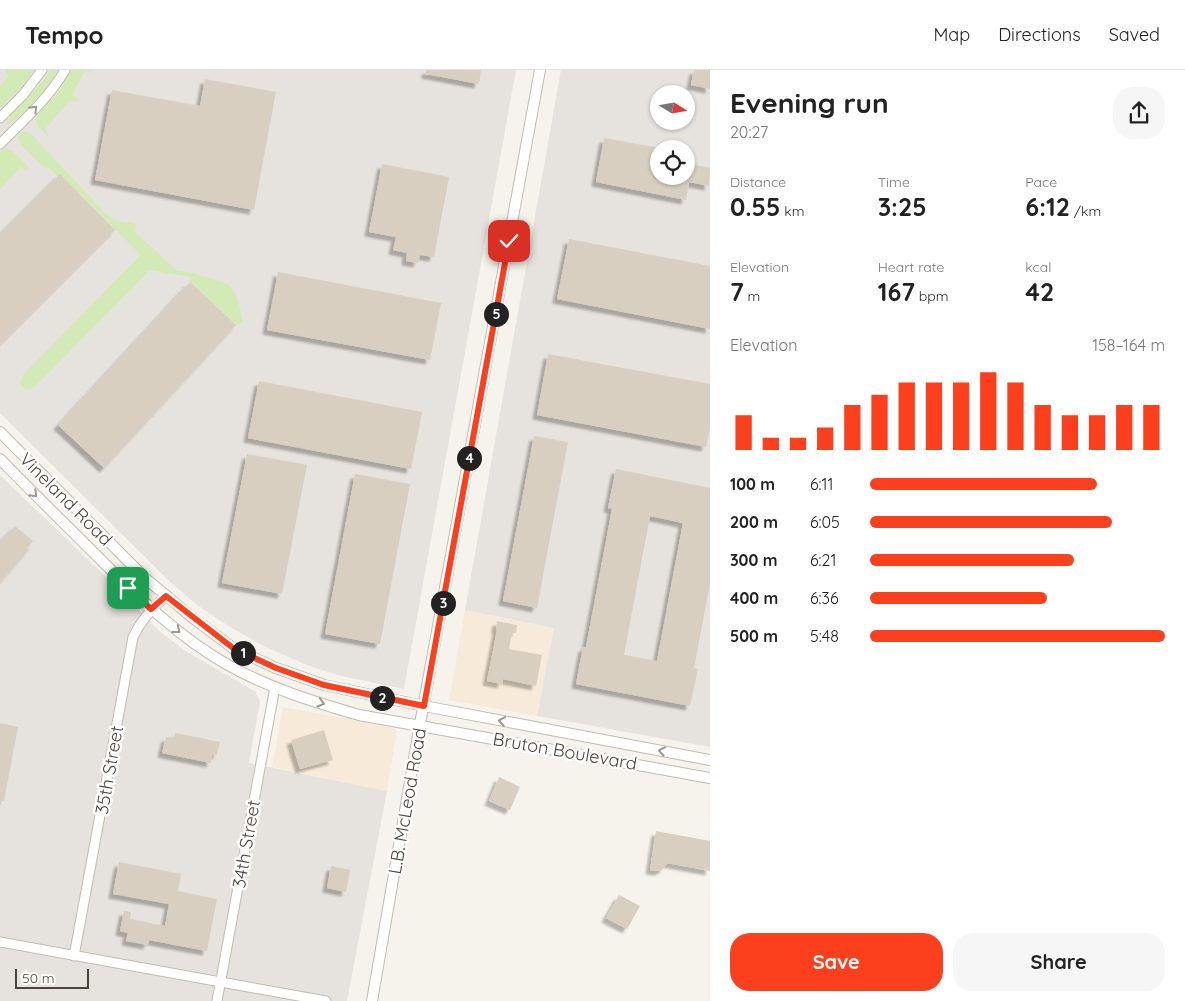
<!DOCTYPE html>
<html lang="en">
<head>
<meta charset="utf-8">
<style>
  body { margin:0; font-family:Quicksand,sans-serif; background:#f6f6f6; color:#222; height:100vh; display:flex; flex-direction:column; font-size:19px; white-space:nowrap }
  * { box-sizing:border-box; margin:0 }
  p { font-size:16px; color:#767676 }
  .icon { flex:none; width:28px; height:28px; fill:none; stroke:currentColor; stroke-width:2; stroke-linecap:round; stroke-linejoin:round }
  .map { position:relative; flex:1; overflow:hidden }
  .details { display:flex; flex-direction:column; background:#fff; width:475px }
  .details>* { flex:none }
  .needle { width:32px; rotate:101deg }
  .controls { position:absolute; left:650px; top:15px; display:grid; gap:10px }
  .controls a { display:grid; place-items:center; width:45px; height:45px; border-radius:50%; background:#fff; box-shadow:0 1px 4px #0004; font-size:25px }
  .scale { position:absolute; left:15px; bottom:12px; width:74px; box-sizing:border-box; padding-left:5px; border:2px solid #4b4439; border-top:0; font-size:14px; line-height:18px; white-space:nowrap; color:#4b4439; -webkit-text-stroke:4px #fff; paint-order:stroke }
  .pin { position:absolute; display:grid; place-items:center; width:42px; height:42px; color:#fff; margin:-21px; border-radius:10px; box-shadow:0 2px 8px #0006 }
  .km { position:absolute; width:25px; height:25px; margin:-12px; border-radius:50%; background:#222; color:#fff; font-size:14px; line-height:25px; text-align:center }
  .round { display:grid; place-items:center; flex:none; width:52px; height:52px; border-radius:20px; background:#f6f6f6 }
  .overview { display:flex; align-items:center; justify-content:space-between; height:85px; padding:0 20px }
  h1 { font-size:28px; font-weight:800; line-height:38px }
  .stats { display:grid; grid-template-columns:repeat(3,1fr); gap:8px; height:85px; padding:5px 20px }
  .stats div { display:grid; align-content:center }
  .stats b { font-size:25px; font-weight:800 }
  .stats small { font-size:14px; font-weight:400 }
  .stats p { font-size:14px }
  .chart { height:140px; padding:10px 20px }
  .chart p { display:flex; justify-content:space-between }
  .chart svg { width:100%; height:90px; margin-top:5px; stroke:#fc3f1d; stroke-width:6 }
  .cta { display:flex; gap:10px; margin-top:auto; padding:10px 20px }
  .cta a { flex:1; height:58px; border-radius:20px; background:#fc3f1d; color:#fff; font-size:20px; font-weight:800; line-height:58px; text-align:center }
  .cta a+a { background:#f6f6f6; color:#222 }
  ul { padding:0 20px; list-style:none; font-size:16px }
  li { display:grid; grid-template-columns:80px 60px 1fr; align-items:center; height:38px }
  li i { height:12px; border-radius:6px; background:#fc3f1d }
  header { display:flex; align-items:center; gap:30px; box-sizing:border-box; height:70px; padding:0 25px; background:#fff; border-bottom:1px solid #e0e0e0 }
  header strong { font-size:24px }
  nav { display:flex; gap:28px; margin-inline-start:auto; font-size:18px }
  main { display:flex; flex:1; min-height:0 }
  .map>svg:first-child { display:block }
</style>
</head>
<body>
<header>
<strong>Tempo</strong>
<nav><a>Map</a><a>Directions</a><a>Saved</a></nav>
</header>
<main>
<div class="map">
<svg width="710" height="931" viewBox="0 0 710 931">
  <defs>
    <filter id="shadow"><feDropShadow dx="-4.5" dy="4.5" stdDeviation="1" flood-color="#0004"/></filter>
  </defs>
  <rect width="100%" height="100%" fill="#f6f3ec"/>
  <g fill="#f7ead8">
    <polygon points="465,540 554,558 537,646 449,630"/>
    <polygon points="283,637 385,656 397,660 387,721 272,697"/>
  </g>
  <g fill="#e6e2dd" fill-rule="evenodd">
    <polygon points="0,0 516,0 404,619 341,606 312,597 265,577 230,557 197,535 167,509 0,343"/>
    <path d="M 561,0 L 710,0 L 710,677 L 537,646 L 554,558 L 465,540 ZM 659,24 L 686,24 L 686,51 L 659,51 ZM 659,79 L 686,79 L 686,106 L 659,106 Z"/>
    <polygon points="0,405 127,527 158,560 184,580 256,622 260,632 249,693 387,721 347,931 0,931"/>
  </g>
  <g fill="#d2eab5">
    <polygon points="6,0 34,0 19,20 0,38 0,16 9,6 5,2"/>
    <path d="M 51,0 L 58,0 C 51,14 21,51 7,54 C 10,41 42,16 51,0 Z"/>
    <polygon points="71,0 94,1 92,3 85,1 72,25 78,29 78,32 70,30 45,59 49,66 47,66 37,55 36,47 59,21"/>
    <path d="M 24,61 L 30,63 L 106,144 L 118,151 L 136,154 L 135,162 L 176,200 L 196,204 L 228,214 C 238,223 240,239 243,252 L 236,255 L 190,212 L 191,207 L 150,200 L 33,318 L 27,320 L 22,316 L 20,312 L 23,305 L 141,185 L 60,104 L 57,106 L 48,97 L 46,99 L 21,75 L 18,67 Z"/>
    <polygon points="6,79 11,80 28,96 28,99 26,101 21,97 0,119 0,82"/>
  </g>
  <g fill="#d8cfc1" fill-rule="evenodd" filter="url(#shadow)">
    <polygon points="426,0 481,0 479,14 426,4"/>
    <polygon points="694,0 710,0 710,19 691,15"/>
    <polygon points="205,9 276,22 254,140 95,110 112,20 200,36"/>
    <polygon points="604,68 659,78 659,106 686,106 686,93 710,98 709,116 689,112 686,130 596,112"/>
    <polygon points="382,94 449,107 434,187 420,185 418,193 406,191 407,183 393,180 396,167 369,162"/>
    <polygon points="60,104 115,160 0,275 0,164"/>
    <polygon points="569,169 710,196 710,259 557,229"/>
    <polygon points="278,202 441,233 430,290 267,260"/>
    <polygon points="190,212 236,255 104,398 58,355"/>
    <polygon points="548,284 710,314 710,358 706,377 537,345"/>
    <polygon points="259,311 422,342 411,399 248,368"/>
    <polygon points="534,366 568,372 537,538 503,531"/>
    <polygon points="247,384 307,395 282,524 222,513"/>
    <path d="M 616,399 L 710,418 L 710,514 L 694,598 L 698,599 L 690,636 L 576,614 L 583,577 L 586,577 L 612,439 L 608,438 ZM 650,446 L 683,453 L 657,591 L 624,585 Z"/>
    <polygon points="355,404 410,414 380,574 325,564"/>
    <polygon points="15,456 33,471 27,478 29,480 0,513 0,472"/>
    <polygon points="497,551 517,555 516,563 512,563 509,579 542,585 536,616 503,609 502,614 487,611 497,560 496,559"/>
    <polygon points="0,653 18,657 4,731 0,731"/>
    <polygon points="324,660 333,690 300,699 291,670"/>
    <polygon points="175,663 220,672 217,685 212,684 211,693 162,683 166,667 174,668"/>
    <polygon points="499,707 520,717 510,740 489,731"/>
    <polygon points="656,761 710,771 710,801 667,793 663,799 659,801 650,800"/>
    <polygon points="119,792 181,804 178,821 217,829 207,881 149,870 148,875 126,871 128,863 120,861 124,841 131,842 130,849 165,856 169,834 113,824"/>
    <polygon points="331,796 350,800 346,822 327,818"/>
    <polygon points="619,825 640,836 627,859 606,848"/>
  </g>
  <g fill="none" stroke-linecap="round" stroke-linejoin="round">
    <g stroke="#c2bbae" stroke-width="11">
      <g id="minor">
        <polyline points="0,48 23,25 42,0"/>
        <path d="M 0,74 C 23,51 49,28 65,0"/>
        <polyline points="0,872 326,931"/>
        <path d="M 74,886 L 133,567 C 141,550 152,538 166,526"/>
        <polyline points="217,931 275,617"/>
      </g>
    </g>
    <g stroke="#c2bbae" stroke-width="12">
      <g id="tertiary">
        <polyline points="0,362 145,508 193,548 233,578 276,598 324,615 424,636 710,690"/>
        <path d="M 0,389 C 32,422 65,454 97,486 C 137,526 178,567 228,595 C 269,618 314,632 359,645 L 710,708"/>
        <polyline points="372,931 420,654 540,0"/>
      </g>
    </g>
    <use href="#minor" stroke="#fff" stroke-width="9"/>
    <use href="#tertiary" stroke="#fff" stroke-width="10"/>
  </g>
  <defs><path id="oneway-chevron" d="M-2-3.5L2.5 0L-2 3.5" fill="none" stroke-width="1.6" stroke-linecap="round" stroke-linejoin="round" transform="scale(1.25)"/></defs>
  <g stroke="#9c9892">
    <use href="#oneway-chevron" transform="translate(34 39) rotate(-46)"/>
    <use href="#oneway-chevron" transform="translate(34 424) rotate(45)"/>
    <use href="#oneway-chevron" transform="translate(177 560) rotate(38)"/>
    <use href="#oneway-chevron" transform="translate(321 633) rotate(16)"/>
    <use href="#oneway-chevron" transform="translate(502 651) rotate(-170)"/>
    <use href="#oneway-chevron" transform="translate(662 681) rotate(-169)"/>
  </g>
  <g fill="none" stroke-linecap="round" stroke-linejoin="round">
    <g stroke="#fff" stroke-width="10">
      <polyline id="route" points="128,518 151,539 166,526 233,578 276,598 324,615 424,636 509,171"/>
    </g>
    <use href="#route" stroke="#fc3f1d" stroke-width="6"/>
  </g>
  <g text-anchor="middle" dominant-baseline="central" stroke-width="5" stroke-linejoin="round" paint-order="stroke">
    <g font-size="18" fill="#4b4439" stroke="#fff">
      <text transform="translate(66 429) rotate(45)">Vineland Road</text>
      <text transform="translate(565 681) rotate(10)">Bruton Boulevard</text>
      <text transform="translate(109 700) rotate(-80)">35th Street</text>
      <text transform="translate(407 731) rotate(-80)">L.B. McLeod Road</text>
      <text transform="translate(246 774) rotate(-80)">34th Street</text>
    </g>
  </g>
</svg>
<div class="controls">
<a><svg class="needle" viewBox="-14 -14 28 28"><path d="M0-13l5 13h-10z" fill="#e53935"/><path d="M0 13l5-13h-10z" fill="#767676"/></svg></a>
<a><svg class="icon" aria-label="locate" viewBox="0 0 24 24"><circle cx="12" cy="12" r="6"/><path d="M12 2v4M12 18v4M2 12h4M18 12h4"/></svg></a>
</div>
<div class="scale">50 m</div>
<div class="pin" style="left:128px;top:518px;background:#1e9e55"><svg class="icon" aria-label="arrive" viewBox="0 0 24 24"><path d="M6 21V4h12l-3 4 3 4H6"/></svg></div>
<div class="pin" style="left:509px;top:171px;background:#d93025"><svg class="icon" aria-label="check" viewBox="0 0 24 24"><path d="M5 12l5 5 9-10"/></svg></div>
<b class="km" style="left:243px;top:583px">1</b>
<b class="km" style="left:382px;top:628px">2</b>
<b class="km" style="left:443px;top:533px">3</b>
<b class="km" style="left:469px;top:388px">4</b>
<b class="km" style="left:496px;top:244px">5</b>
</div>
<section class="details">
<div class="overview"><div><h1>Evening run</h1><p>20:27</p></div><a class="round"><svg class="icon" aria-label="share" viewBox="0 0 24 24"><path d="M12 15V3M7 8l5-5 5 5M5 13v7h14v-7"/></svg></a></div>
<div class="stats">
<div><p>Distance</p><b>0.55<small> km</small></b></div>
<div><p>Time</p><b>3:25</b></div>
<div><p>Pace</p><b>6:12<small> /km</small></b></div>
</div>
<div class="stats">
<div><p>Elevation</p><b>7<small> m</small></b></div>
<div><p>Heart rate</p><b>167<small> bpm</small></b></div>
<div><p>kcal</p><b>42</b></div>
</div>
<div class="chart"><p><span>Elevation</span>158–164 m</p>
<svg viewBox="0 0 160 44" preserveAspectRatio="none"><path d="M5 44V27M15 44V38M25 44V38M35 44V33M45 44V22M55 44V17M65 44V11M75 44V11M85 44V11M95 44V6M105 44V11M115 44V22M125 44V27M135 44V27M145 44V22M155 44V22"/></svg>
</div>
<ul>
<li><b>100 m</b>6:11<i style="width:77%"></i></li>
<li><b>200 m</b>6:05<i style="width:82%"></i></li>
<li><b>300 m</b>6:21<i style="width:69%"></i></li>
<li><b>400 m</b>6:36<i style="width:60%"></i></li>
<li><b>500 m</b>5:48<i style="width:100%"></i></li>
</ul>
<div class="cta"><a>Save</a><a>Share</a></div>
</section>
</main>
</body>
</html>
